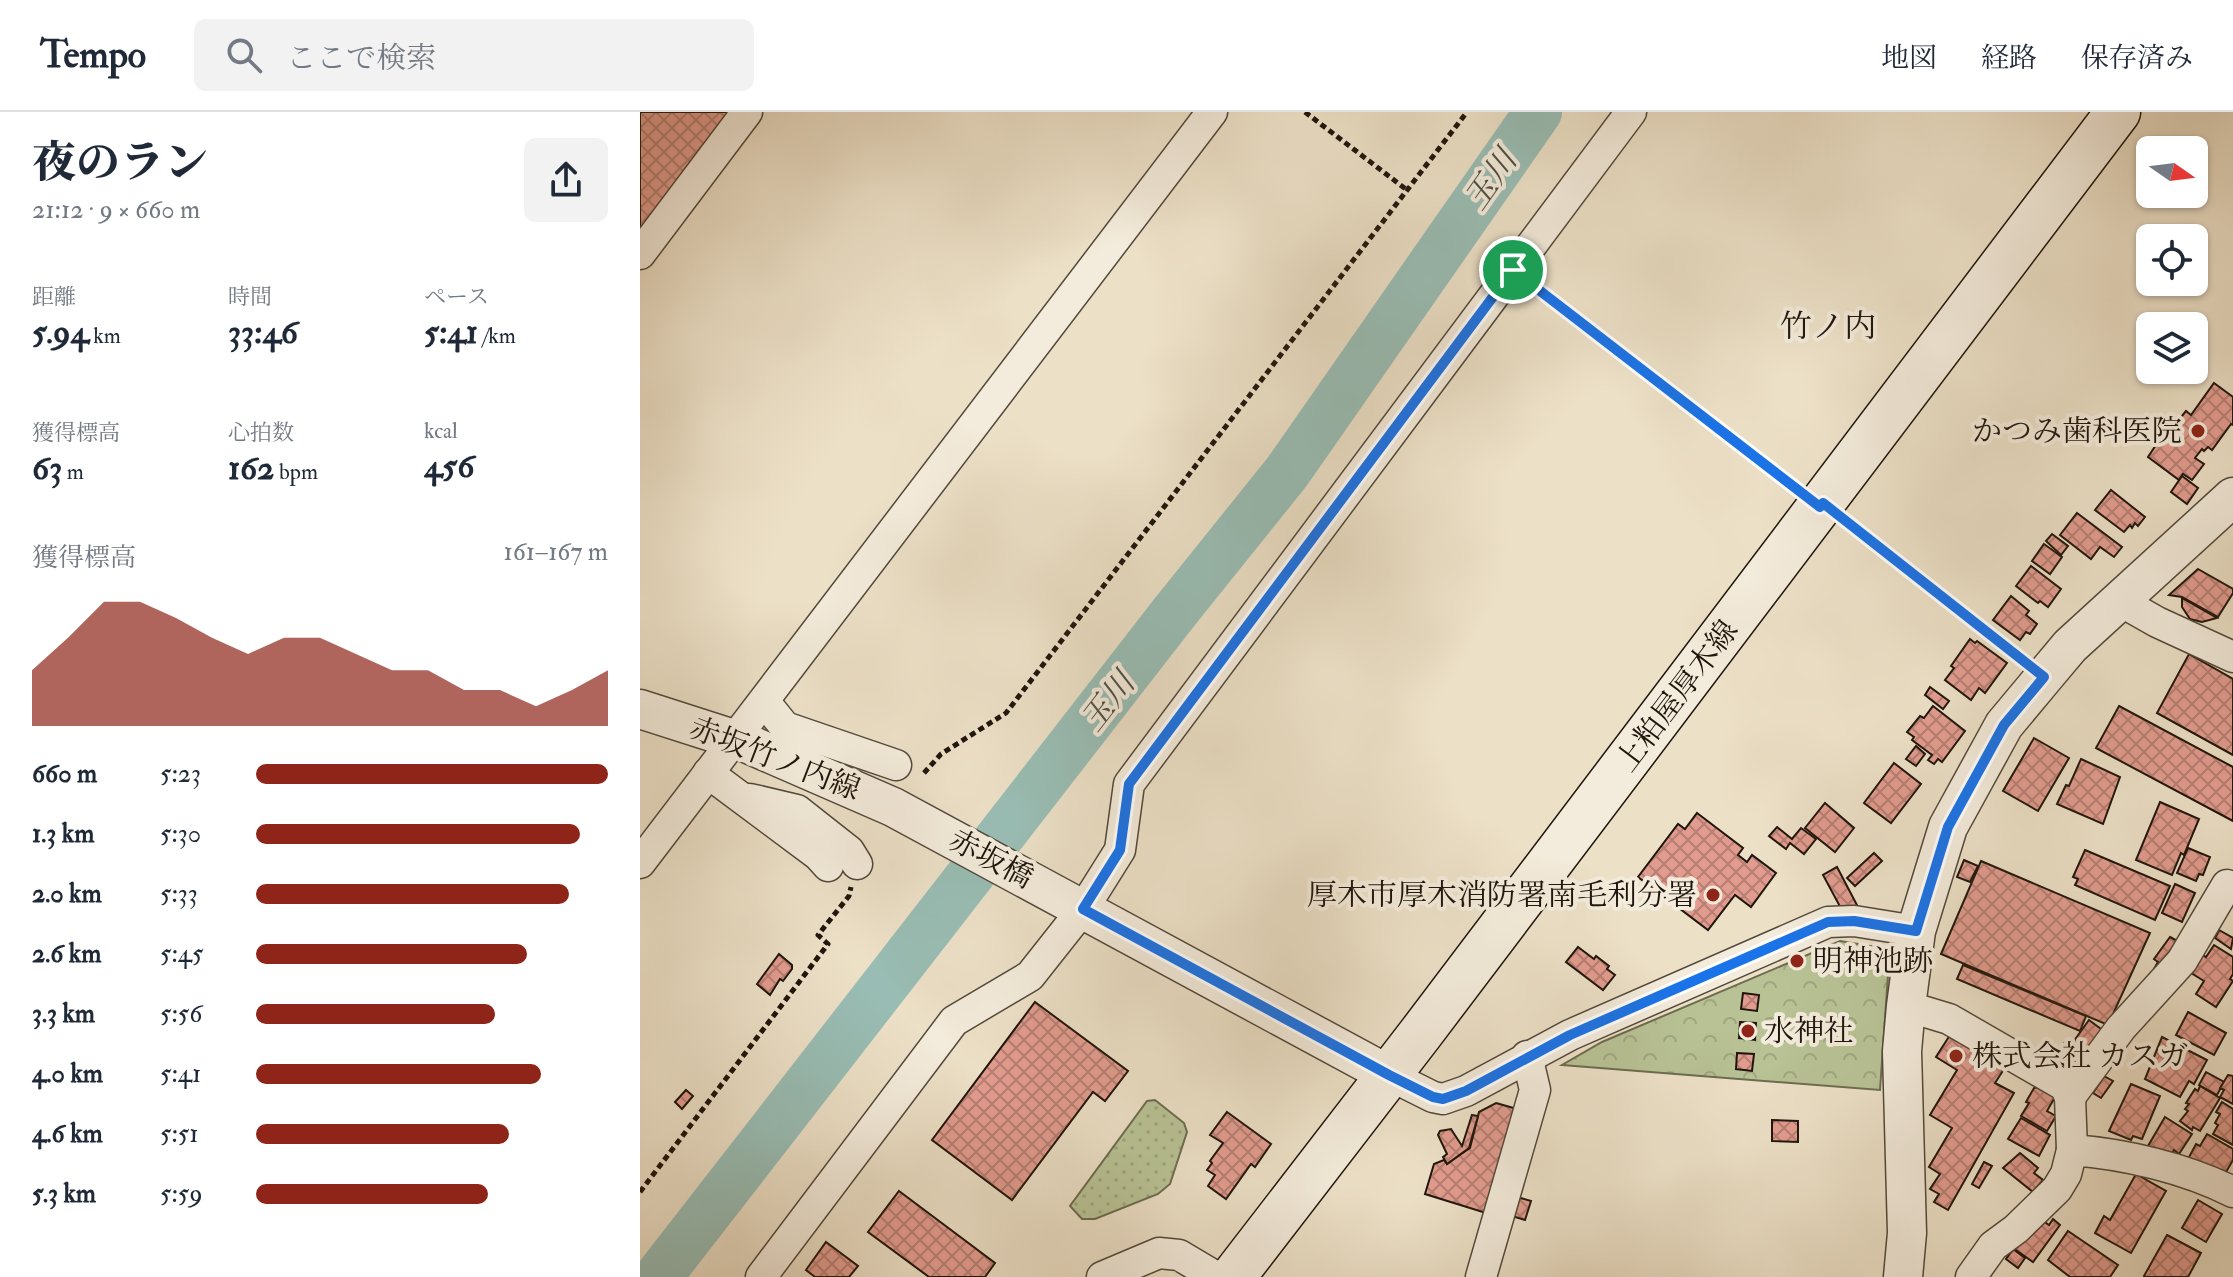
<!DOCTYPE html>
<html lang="ja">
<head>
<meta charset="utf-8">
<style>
  body { margin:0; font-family:"IM FELL Double Pica","Noto Serif JP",serif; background:#f2f2f3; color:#1f2937; height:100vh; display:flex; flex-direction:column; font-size:30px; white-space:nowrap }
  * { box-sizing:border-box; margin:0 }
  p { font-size:26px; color:#747a83 }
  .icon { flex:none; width:44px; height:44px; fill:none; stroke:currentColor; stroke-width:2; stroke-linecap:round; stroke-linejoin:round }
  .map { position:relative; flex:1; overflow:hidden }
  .details { display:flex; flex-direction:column; background:#fff; width:640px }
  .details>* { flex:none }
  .needle { width:52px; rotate:104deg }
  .tools { position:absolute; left:1496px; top:24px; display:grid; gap:16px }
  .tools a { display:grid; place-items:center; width:72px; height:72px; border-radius:12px; background:#fff; box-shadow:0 2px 6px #0004; font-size:40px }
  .pin { position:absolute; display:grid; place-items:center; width:68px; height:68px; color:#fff; margin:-34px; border:4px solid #fff; border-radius:50%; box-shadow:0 2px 8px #0007 }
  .round { display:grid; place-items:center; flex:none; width:84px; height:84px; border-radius:12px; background:#f2f2f3 }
  .headline { display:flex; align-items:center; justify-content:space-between; height:136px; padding:0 32px }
  h1 { font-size:44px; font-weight:800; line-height:60px }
  .stats { display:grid; grid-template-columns:repeat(3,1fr); gap:12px; height:136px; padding:8px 32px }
  .stats div { display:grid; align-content:center }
  .stats b { font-size:34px; font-weight:800 }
  .stats small { font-size:22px; font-weight:400 }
  .stats p { font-size:22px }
  .chart { height:224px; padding:16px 32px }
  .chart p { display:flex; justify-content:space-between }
  .chart svg { width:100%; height:144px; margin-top:8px; fill:#8f2418; opacity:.7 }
  ul { padding:0 32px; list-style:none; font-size:26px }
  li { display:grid; grid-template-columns:128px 96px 1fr; align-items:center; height:60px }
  li i { height:20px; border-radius:10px; background:#8f2418 }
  header { display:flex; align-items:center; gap:48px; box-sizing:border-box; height:112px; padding:0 40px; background:#fff; border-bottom:2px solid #e0e1e3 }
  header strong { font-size:38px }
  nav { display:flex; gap:44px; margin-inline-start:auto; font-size:28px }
  .search { width:560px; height:72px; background:#f2f2f3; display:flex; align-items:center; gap:20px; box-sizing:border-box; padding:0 28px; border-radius:12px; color:#747a83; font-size:30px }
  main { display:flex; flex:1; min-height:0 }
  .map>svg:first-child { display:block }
</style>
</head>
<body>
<header>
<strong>Tempo</strong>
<div class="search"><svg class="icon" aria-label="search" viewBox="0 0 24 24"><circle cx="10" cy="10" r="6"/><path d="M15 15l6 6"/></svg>ここで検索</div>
<nav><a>地図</a><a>経路</a><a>保存済み</a></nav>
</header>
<main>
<section class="details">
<div class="headline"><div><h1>夜のラン</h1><p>21:12 · 9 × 660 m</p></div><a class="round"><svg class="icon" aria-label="share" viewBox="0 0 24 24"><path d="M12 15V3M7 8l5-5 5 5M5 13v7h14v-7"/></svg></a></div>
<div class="stats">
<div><p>距離</p><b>5.94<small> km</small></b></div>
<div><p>時間</p><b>33:46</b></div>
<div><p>ペース</p><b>5:41<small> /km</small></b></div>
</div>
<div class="stats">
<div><p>獲得標高</p><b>63<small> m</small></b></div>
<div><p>心拍数</p><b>162<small> bpm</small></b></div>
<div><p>kcal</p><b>456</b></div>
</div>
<div class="chart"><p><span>獲得標高</span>161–167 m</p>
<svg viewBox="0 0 160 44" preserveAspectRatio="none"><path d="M0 44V27L10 17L20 6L30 6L40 11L50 17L60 22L70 17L80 17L90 22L100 27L110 27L120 33L130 33L140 38L150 33L160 27V44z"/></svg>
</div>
<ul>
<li><b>660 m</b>5:23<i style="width:100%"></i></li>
<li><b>1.3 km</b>5:30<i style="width:92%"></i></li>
<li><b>2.0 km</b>5:33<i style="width:89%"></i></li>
<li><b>2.6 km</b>5:45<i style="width:77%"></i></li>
<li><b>3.3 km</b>5:56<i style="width:68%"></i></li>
<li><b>4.0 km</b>5:41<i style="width:81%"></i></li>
<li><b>4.6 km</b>5:51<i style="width:72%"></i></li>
<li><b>5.3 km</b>5:59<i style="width:66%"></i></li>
</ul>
</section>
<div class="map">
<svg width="1593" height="1165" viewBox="0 0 1593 1165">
  <defs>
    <pattern id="grass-dots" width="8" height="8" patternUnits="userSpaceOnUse" patternTransform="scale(2)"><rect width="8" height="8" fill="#b8c295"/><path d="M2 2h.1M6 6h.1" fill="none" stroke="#9ea67f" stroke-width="1.8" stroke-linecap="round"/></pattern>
    <pattern id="park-crowns" width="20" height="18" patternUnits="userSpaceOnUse" patternTransform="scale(2)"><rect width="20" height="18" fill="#b8c295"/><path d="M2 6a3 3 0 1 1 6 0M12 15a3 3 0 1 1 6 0" fill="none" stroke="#9ea67f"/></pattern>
    <pattern id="building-cross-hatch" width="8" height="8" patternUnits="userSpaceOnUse" patternTransform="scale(2)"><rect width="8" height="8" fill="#e29c8f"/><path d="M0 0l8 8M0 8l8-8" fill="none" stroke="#b77e73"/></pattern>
  </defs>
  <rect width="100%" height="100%" fill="#ece0c7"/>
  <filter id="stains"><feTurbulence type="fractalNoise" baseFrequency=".0025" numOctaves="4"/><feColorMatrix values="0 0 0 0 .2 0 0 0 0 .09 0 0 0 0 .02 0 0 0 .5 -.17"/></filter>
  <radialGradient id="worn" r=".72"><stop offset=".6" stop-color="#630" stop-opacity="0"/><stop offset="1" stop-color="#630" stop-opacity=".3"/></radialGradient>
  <polygon fill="url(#grass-dots)" stroke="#6c6c50" stroke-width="2" points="515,988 544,1011 547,1020 530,1072 518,1082 455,1107 442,1107 430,1094 507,989"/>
  <polygon fill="url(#park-crowns)" stroke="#6c6c50" stroke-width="2" points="1200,829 1236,835 1249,849 1240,978 922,953 962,930"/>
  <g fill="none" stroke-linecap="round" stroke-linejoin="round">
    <polyline stroke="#99bdb4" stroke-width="48" points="18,1165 533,502 647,360 898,0"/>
  </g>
  <g fill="url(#building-cross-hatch)" stroke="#1f150c" stroke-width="2">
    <polygon points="0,0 89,0 0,119"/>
    <polygon points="1574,271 1593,285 1593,313 1591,312 1572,338 1568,335 1564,339 1562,337 1555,346 1564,352 1552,368 1543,362 1539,368 1508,345 1526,318 1529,320 1546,299 1551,303"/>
    <polygon points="1542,364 1558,376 1547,392 1531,380"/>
    <polygon points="1471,378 1505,405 1498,414 1495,411 1492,416 1490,413 1484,420 1455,398"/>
    <polygon points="1437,401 1482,435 1474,445 1460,435 1451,447 1420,423"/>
    <polygon points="1412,422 1428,434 1421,443 1406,429"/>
    <polygon points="1404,432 1422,445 1410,462 1392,449"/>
    <polygon points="1391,454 1421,477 1408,495 1400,489 1398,491 1376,474"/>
    <polygon points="1558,457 1593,477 1593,481 1578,505 1542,485 1529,483"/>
    <polygon points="1371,484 1389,499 1386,503 1397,512 1390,522 1386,520 1380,528 1353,508"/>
    <polygon points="1542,486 1577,506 1562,510 1550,507 1542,495"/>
    <polygon points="1330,527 1335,531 1337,529 1367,551 1345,581 1339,576 1331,588 1305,568 1314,556 1311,554"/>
    <polygon points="1549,542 1593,567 1593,643 1517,601"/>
    <polygon points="1290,575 1309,589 1303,597 1285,583"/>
    <polygon points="1293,594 1325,619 1302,650 1298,647 1294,652 1288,648 1292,643 1272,628 1274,625 1267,620 1280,604 1284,606"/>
    <polygon points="1479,594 1593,655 1593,709 1456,636"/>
    <polygon points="1394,626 1429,646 1398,699 1363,679"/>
    <polygon points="1276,634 1285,642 1276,654 1266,647"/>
    <polygon points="1441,647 1480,665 1463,712 1417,692 1426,673 1429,674"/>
    <polygon points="1254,651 1281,672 1251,711 1224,691"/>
    <polygon points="1520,690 1559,707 1544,743 1541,741 1532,763 1496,748"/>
    <polygon points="1185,691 1214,716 1195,740 1165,716"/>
    <polygon points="1057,701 1103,736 1098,743 1107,750 1112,743 1136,761 1111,795 1095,783 1068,818 998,765 1038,712 1045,717"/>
    <polygon points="1137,715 1152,727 1161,716 1176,727 1164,742 1150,731 1146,737 1129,724"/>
    <polygon points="1548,736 1570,745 1563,763 1559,762 1556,769 1537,761"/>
    <polygon points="1445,738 1530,774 1515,808 1435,773 1438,767 1433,765"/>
    <polygon points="1234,741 1242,749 1215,774 1207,766"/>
    <polygon points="1324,748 1338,754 1330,770 1317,765"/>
    <polygon points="1341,749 1510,821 1468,913 1301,842"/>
    <polygon points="1197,755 1218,795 1204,802 1183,763"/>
    <polygon points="1535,772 1555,781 1542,810 1522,801"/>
    <polygon points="1579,818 1593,826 1591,837 1575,826"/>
    <polygon points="1530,825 1541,831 1523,863 1514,857 1518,850 1514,847"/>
    <polygon points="1574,833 1593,845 1593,862 1590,867 1593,869 1576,895 1556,882 1564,869 1551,861 1563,843 1566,845"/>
    <polygon points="938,835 954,847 956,844 969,854 967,857 975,863 963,878 926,850"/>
    <polygon points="139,842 152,853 152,857 143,869 140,867 130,883 117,872"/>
    <polygon points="1323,853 1446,904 1440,919 1317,867"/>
    <polygon points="1103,881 1119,883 1117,899 1101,897"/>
    <polygon points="395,890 488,959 465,989 453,980 372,1088 292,1028"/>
    <polygon points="1548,900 1586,921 1574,943 1536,923"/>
    <polygon points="1449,908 1465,920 1435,961 1413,945 1426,929 1431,933"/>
    <polygon points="1100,910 1116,911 1115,928 1099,926"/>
    <polygon points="1310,923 1363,953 1364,957 1355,971 1374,981 1308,1098 1294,1090 1299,1082 1290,1077 1300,1062 1289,1055 1312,1016 1290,1003 1317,958 1296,945"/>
    <polygon points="1522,925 1567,948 1554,972 1549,969 1540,985 1505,967"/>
    <polygon points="1097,941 1114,942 1112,959 1096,957"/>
    <polygon points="1566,960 1584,970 1577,983 1559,973"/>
    <polygon points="1588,963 1593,964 1593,992 1580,985 1584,978 1580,976"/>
    <polygon points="1464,964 1473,969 1461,986 1453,981"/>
    <polygon points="1491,972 1520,984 1502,1027 1493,1024 1491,1028 1469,1019"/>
    <polygon points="1560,974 1580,986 1560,1019 1553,1015 1552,1018 1540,1009 1548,999 1545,997 1549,992 1546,991 1555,977 1558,979"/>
    <polygon points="1398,975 1415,985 1407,999 1416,1004 1407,1019 1381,1004 1389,991 1386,990 1394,976"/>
    <polygon points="46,978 53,984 42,997 35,990"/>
    <polygon points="1582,990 1593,997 1593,1033 1573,1022 1578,1013 1575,1011 1580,1002 1576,1000"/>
    <polygon points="856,991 877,997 846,1101 785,1082 794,1052 804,1048 807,1052 830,1036 839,1000"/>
    <polygon points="587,1000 631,1032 615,1055 611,1052 586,1087 568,1074 575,1063 567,1058 572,1051 570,1049 583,1031 570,1023"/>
    <polygon points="832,1003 838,1004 829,1036 807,1052 803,1045 807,1042 798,1023 800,1019 811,1017 822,1034"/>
    <polygon points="1525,1005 1552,1022 1539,1042 1534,1038 1528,1047 1508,1034"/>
    <polygon points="1381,1006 1410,1023 1399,1044 1368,1027"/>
    <polygon points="1132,1008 1158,1009 1158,1030 1132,1029"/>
    <polygon points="1567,1022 1593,1037 1593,1048 1586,1060 1576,1056 1573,1060 1547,1049 1556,1032 1560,1034"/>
    <polygon points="1380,1041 1398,1056 1394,1061 1403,1068 1393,1080 1363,1056"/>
    <polygon points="1344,1050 1352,1054 1339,1076 1332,1072"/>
    <polygon points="1496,1062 1526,1079 1491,1141 1455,1121 1464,1104 1470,1108"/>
    <polygon points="259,1079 355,1151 345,1165 289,1165 228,1120"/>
    <polygon points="877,1085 891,1089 885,1108 872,1104"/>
    <polygon points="1558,1088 1582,1102 1566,1130 1542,1116"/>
    <polygon points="1413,1107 1420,1113 1393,1150 1373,1136 1402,1108 1409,1113"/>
    <polygon points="1428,1119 1478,1153 1470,1165 1430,1165 1408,1148"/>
    <polygon points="1527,1123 1561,1141 1548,1165 1506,1165 1504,1164"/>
    <polygon points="186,1130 218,1154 209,1165 175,1165 166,1158"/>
    <polygon points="1373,1137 1385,1146 1378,1156 1366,1147"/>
  </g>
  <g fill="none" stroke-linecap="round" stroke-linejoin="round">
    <g stroke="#52483b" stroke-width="33">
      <g id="minor">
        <polyline points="0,142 107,0"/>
        <polyline points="1480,489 1517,510 1593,545"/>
        <polyline points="124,589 145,615 256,653"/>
        <polyline points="68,661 178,743 188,754"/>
        <polyline points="110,687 157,698 209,739 217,752"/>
        <polyline points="0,751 572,0"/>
        <polyline points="1266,894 1309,907 1425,974 1430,985 1432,1038"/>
        <polyline points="749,963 793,985 803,987 826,979 930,923 1188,810 1214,809 1276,819"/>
        <polyline points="1430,985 1481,916 1542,849 1587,773"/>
        <polyline points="121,1165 314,909 390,864 443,797 480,738 489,672 991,0"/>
        <polyline points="462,1165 519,1141 539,1143 576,1165"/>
        <polyline points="841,1165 895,978 887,944"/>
        <path d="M 1331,1165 L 1353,1134 L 1376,1117 L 1417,1077 L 1426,1062 L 1432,1038 C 1485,1042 1545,1056 1593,1080"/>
      </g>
    </g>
    <g stroke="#52483b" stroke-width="41">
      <g id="tertiary">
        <polyline points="0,597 106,631 253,695 749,963"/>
        <polyline points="1263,1165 1267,1121 1262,939 1266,894 1276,819 1308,715 1364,613 1404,565 1430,534 1593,385"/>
      </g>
    </g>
    <g stroke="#1f150c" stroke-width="47">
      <polyline id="secondary" points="593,1165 781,921 1478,0"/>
    </g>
    <g stroke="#1f150c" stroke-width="5" stroke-dasharray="6 4" stroke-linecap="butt">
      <polyline points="665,0 767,78"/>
      <polyline points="892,173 1154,375"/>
      <polyline points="1209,411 1380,546"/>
      <polyline points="284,661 301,642 366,601 827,0"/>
      <polyline points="0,1080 188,832 178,823 209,784 211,775"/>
    </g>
    <use href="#minor" stroke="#f3ebdb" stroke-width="30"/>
    <use href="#tertiary" stroke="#f3ebdb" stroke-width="38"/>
    <use href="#secondary" stroke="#f3ebdb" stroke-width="44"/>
  </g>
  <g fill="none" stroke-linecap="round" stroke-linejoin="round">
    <g stroke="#fff" stroke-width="16">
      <polygon id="route" points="873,158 1180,395 1183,391 1404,565 1364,613 1308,715 1276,819 1214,809 1188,810 930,923 826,979 803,987 793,985 749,963 443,797 480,738 489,672"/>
    </g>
    <use href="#route" stroke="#1a73e8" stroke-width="10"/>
  </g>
  <g fill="#8f2418" stroke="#f3ebdb" stroke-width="3">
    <circle cx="1558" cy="319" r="8"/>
    <circle cx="1073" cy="783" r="8"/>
    <circle cx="1157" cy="849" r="8"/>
    <circle cx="1108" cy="919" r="8"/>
    <circle cx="1316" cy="944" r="8"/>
  </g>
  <g text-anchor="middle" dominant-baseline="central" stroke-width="8" stroke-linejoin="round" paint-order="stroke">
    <g font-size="30" fill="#1f150c" stroke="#f3ebdb" text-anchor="start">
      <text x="1542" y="319" text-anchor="end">かつみ歯科医院</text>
      <text x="1057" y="783" text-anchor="end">厚木市厚木消防署南毛利分署</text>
      <text x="1173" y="849">明神池跡</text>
      <text x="1124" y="919">水神社</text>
      <text x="1332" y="944">株式会社 カスガ</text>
    </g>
    <g font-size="30" fill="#1f150c" stroke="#f3ebdb">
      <text transform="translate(1037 584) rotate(-53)">上粕屋厚木線</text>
      <text transform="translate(135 647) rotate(21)">赤坂竹ノ内線</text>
      <text transform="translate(351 747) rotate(28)">赤坂橋</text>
    </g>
    <g font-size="32" font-style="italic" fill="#4a5047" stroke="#f3ebdb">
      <text transform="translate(851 68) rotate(-55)">玉川</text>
      <text transform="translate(468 590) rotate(-52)">玉川</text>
    </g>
    <g font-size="32" fill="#1f150c" stroke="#f3ebdb">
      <text x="1188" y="215">竹ノ内</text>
    </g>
  </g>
  <rect width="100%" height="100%" filter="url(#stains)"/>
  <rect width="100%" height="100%" fill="url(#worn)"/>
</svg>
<div class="tools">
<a><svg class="needle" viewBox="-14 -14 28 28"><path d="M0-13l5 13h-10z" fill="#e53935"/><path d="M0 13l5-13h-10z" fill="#747a83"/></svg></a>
<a><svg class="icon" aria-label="locate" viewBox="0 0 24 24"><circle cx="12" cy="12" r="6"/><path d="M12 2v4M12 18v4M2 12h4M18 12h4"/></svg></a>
<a><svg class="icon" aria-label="layers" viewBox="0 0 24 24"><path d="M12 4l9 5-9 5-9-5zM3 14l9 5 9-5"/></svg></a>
</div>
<div class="pin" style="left:873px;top:158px;background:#1e9e55"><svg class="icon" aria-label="arrive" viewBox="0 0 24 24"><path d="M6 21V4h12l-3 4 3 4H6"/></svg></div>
</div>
</main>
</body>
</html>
